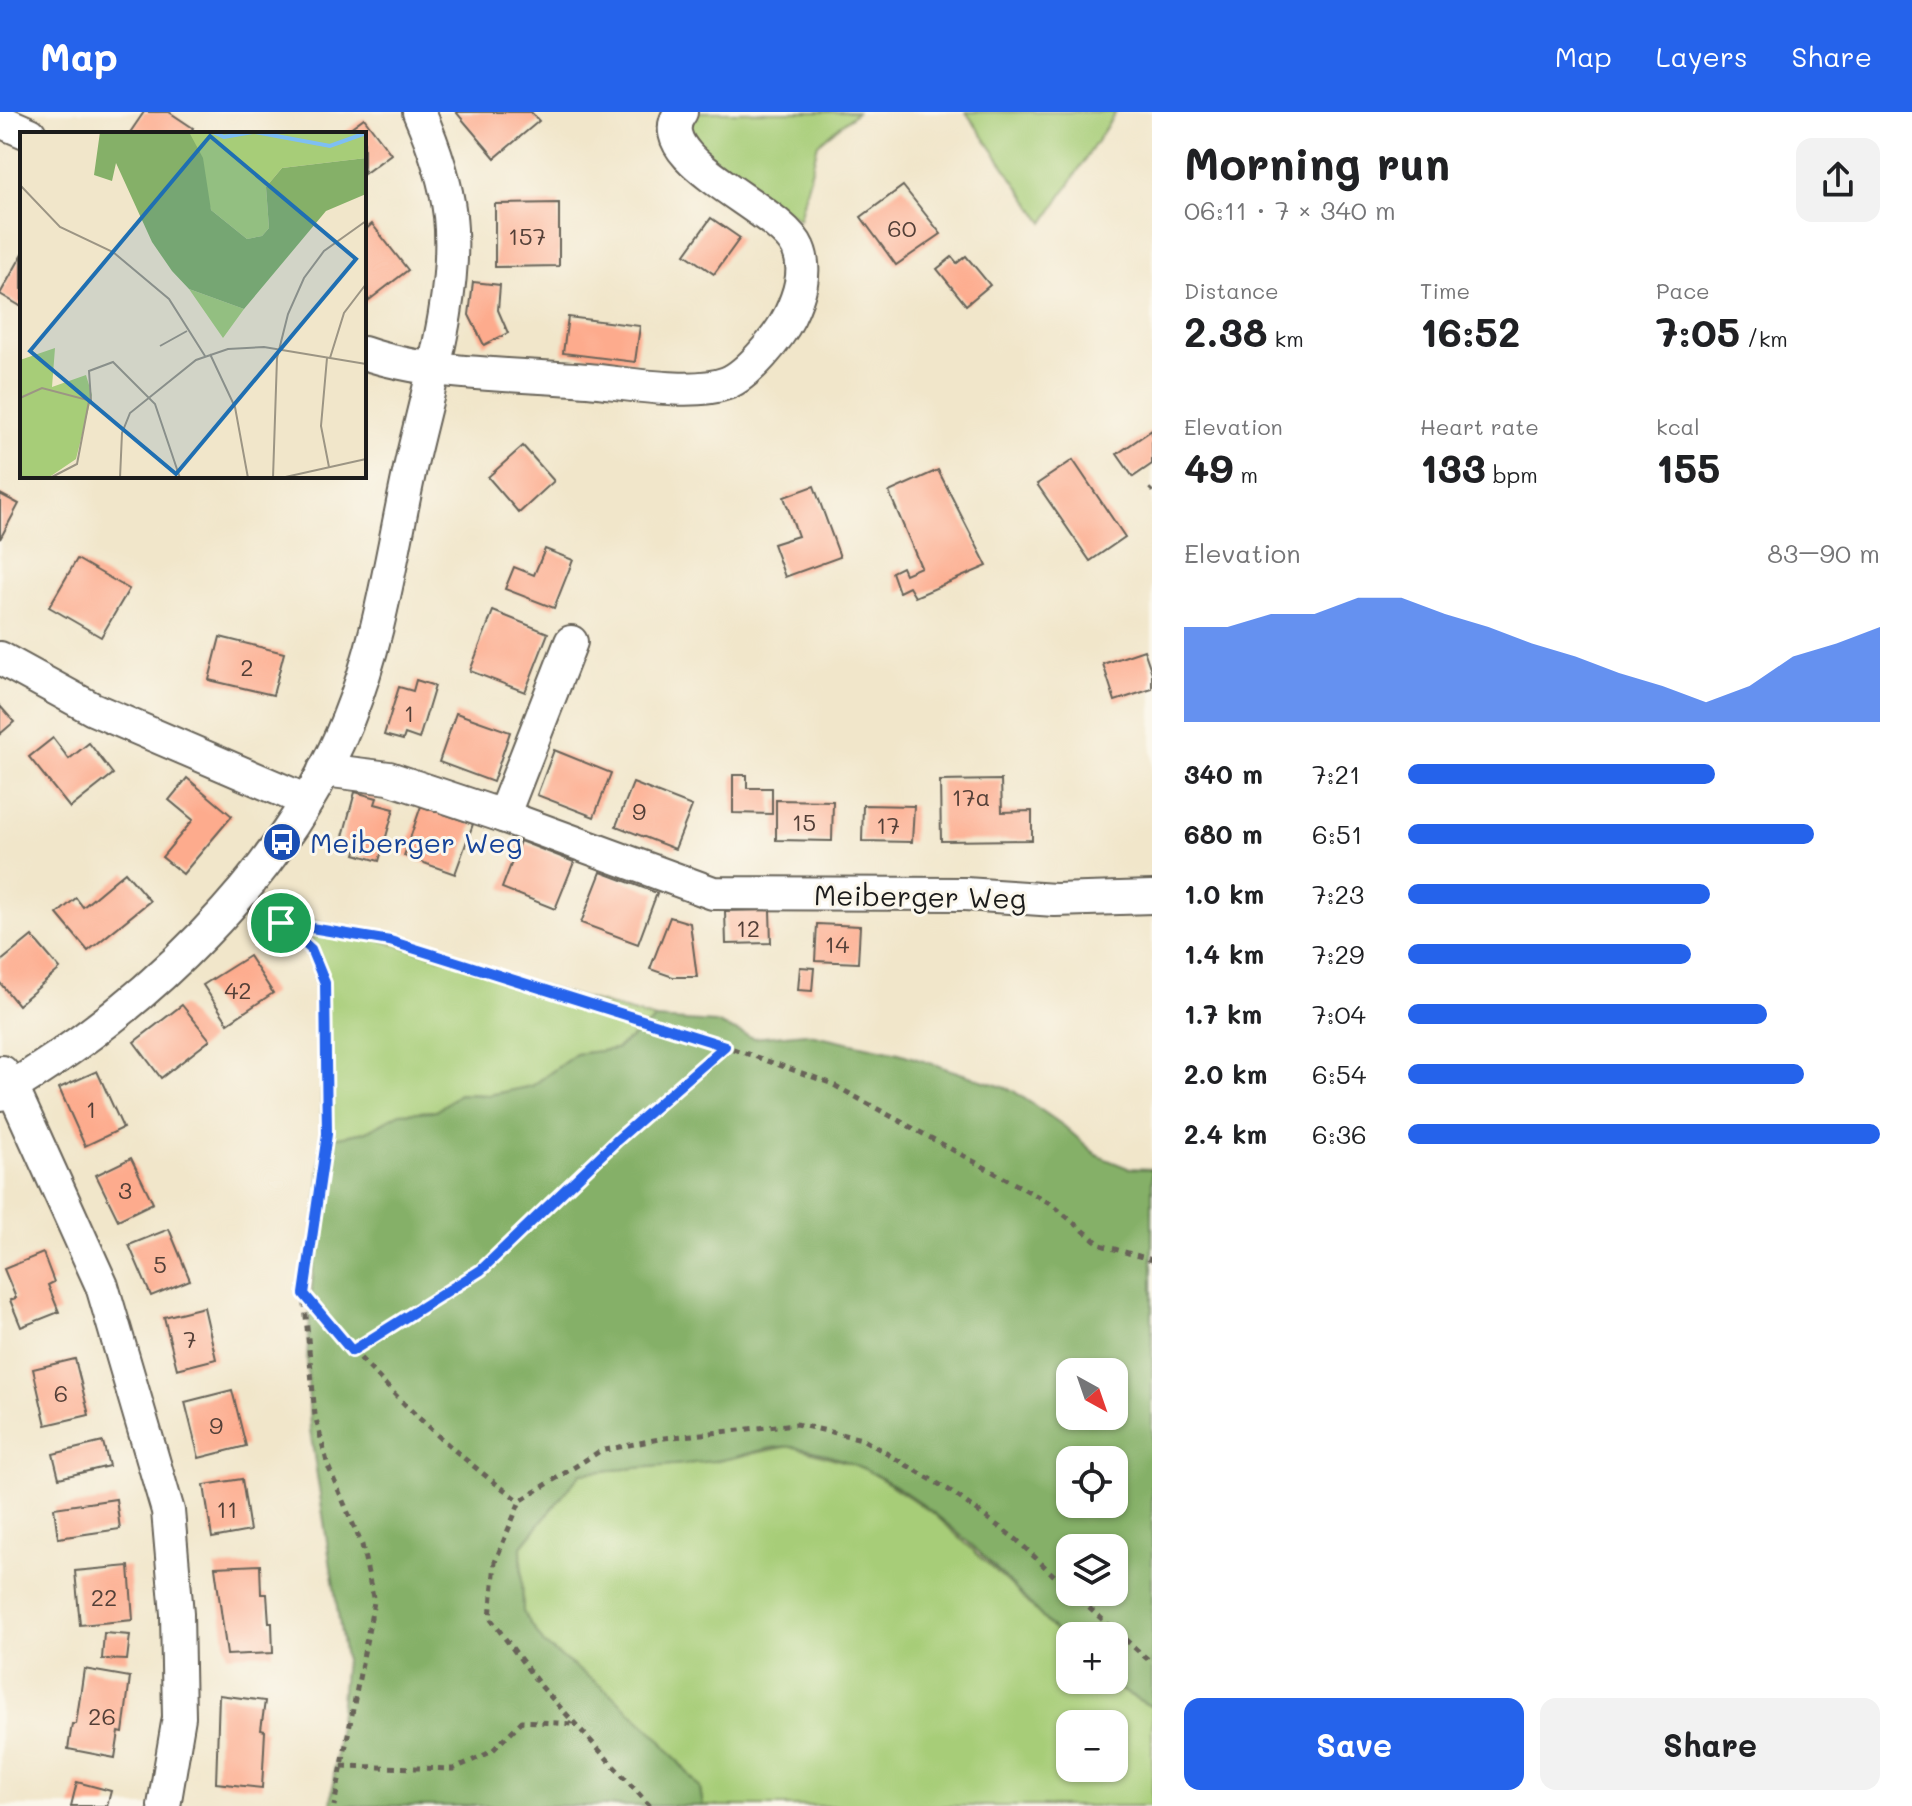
<!DOCTYPE html>
<html lang="en">
<head>
<meta charset="utf-8">
<style>
  body { margin:0; font-family:Mali,sans-serif; background:#f2f2f2; color:#202124; height:100vh; display:flex; flex-direction:column; font-size:30px; white-space:nowrap }
  * { box-sizing:border-box; margin:0 }
  p { font-size:26px; color:#757577 }
  .icon { flex:none; width:44px; height:44px; fill:none; stroke:currentColor; stroke-width:2; stroke-linecap:round; stroke-linejoin:round }
  .map { position:relative; flex:1; overflow:hidden }
  .sheet { display:flex; flex-direction:column; background:#fff; width:760px }
  .sheet>* { flex:none }
  .needle { width:52px; rotate:140deg }
  .buttons { position:absolute; left:1056px; top:1246px; display:grid; gap:16px }
  .buttons a { display:grid; place-items:center; width:72px; height:72px; border-radius:16px; background:#fff; box-shadow:0 2px 6px #0004; font-size:40px }
  .pin { position:absolute; display:grid; place-items:center; width:68px; height:68px; color:#fff; margin:-34px; border:4px solid #fff; border-radius:50%; box-shadow:0 2px 8px #0007 }
  .round { display:grid; place-items:center; flex:none; width:84px; height:84px; border-radius:16px; background:#f2f2f2 }
  .summary { display:flex; align-items:center; justify-content:space-between; height:136px; padding:0 32px }
  h1 { font-size:44px; font-weight:700; line-height:60px }
  .stats { display:grid; grid-template-columns:repeat(3,1fr); gap:12px; height:136px; padding:8px 32px }
  .stats div { display:grid; align-content:center }
  .stats b { font-size:40px; font-weight:700 }
  .stats small { font-size:22px; font-weight:400 }
  .stats p { font-size:22px }
  .chart { height:224px; padding:16px 32px }
  .chart p { display:flex; justify-content:space-between }
  .chart svg { width:100%; height:144px; margin-top:8px; fill:#2563eb; opacity:.7 }
  .primary-button { display:flex; gap:16px; margin-top:auto; padding:16px 32px }
  .primary-button a { flex:1; height:92px; border-radius:16px; background:#2563eb; color:#fff; font-size:32px; font-weight:700; line-height:92px; text-align:center }
  .primary-button a+a { background:#f2f2f2; color:#202124 }
  ul { padding:0 32px; list-style:none; font-size:26px }
  li { display:grid; grid-template-columns:128px 96px 1fr; align-items:center; height:60px }
  li i { height:20px; border-radius:10px; background:#2563eb }
  header { display:flex; align-items:center; gap:48px; box-sizing:border-box; height:112px; padding:0 40px; background:#2563eb; color:#fff }
  header strong { font-size:38px }
  nav { display:flex; gap:44px; margin-inline-start:auto; font-size:28px }
  main { display:flex; flex:1; min-height:0 }
  .map>svg:first-child { display:block }
</style>
</head>
<body>
<header>
<strong>Map</strong>
<nav><a>Map</a><a>Layers</a><a>Share</a></nav>
</header>
<main>
<div class="map">
<svg width="1152" height="1694" viewBox="0 0 1152 1694">
  <rect width="100%" height="100%" fill="#fbf7ec"/>
  <filter id="ink" filterUnits="userSpaceOnUse"><feTurbulence type="fractalNoise" baseFrequency=".0125" numOctaves="2"/><feDisplacementMap in="SourceGraphic" scale="16" xChannelSelector="R" yChannelSelector="G"/><feConvolveMatrix kernelMatrix="1 2 1 2 8 2 1 2 1" color-interpolation-filters="sRGB"/></filter>
  <filter id="wash" filterUnits="userSpaceOnUse"><feTurbulence type="fractalNoise" baseFrequency=".006" numOctaves="4" result="noise"/><feDisplacementMap in="SourceGraphic" scale="32" xChannelSelector="R" yChannelSelector="G"/><feGaussianBlur stdDeviation="1.8" result="paint"/><feColorMatrix in="noise" values="0 0 0 0 0 0 0 0 0 0 0 0 0 0 0 0 0 1.4 0 .05"/><feComposite in="paint" operator="in"/></filter>
  <g filter="url(#wash)">
    <rect width="100%" height="100%" fill="#f1e6ca"/>
    <g fill="#a7cd78" stroke="#62744a" stroke-width="2" fill-rule="evenodd">
      <polygon points="698,0 857,0 818,32 799,107 692,37 687,13"/>
      <polygon points="966,0 1116,0 1044,111"/>
      <polygon points="310,808 656,907 616,937 576,942 532,974 489,983 459,982 436,999 400,1001 365,1020 322,1028 321,922"/>
      <path d="M 791,1334 L 863,1355 L 934,1402 L 1017,1479 L 1070,1535 L 1070,1568 L 1102,1568 L 1152,1595 L 1152,1694 L 703,1694 L 700,1676 L 656,1623 L 610,1581 L 545,1534 L 523,1500 L 521,1435 L 581,1361 L 721,1348 ZM 1070,1612 L 1114,1612 L 1114,1656 L 1070,1656 Z"/>
    </g>
    <path fill="#85b068" stroke="#506642" stroke-width="2" fill-rule="evenodd" d="M 656,907 L 716,911 L 753,926 L 805,921 L 899,941 L 1012,978 L 1064,1014 L 1098,1044 L 1128,1056 L 1152,1057 L 1152,1595 L 1102,1568 L 1114,1568 L 1114,1524 L 1070,1524 L 1070,1535 C 996,1456 907,1351 793,1335 C 771,1332 743,1345 721,1348 C 675,1354 628,1356 581,1361 L 521,1435 L 523,1500 L 545,1533 L 610,1581 L 656,1623 L 700,1676 L 703,1694 L 331,1694 L 345,1547 L 310,1318 L 307,1246 L 322,1028 L 365,1020 L 400,1001 L 436,999 L 459,982 L 489,983 L 532,974 L 576,942 L 616,937 ZM 1070,1260 L 1114,1260 L 1114,1304 L 1070,1304 ZM 1070,1348 L 1114,1348 L 1114,1392 L 1070,1392 ZM 1070,1436 L 1114,1436 L 1114,1480 L 1070,1480 Z"/>
    <g id="blocks">
      <g fill="#fdab8d">
        <polygon points="144,0 169,0 193,16 189,22 129,22"/>
        <polygon points="456,0 531,0 539,9 495,46"/>
        <polygon points="364,6 391,42 364,62 364,22 342,22"/>
        <polygon points="903,74 941,122 896,153 861,105"/>
        <polygon points="559,91 559,154 495,155 495,92"/>
        <polygon points="711,106 740,126 714,162 685,142"/>
        <polygon points="372,112 408,158 364,192 364,119"/>
        <polygon points="22,143 22,195 0,182"/>
        <polygon points="966,144 990,173 966,193 937,157 952,145 957,151"/>
        <polygon points="473,170 500,173 498,198 508,221 484,233 469,203"/>
        <polygon points="568,205 640,214 635,250 563,241"/>
        <polygon points="1152,318 1152,352 1133,365 1117,342"/>
        <polygon points="523,334 554,369 519,401 488,365"/>
        <polygon points="1073,348 1125,425 1090,449 1037,372"/>
        <polygon points="938,358 987,454 915,485 909,475 899,480 892,460 902,455 905,462 921,455 889,380"/>
        <polygon points="814,374 840,445 785,465 773,432 798,424 784,385"/>
        <polygon points="0,382 19,392 0,427"/>
        <polygon points="545,437 573,448 554,496 505,477 514,455 534,463"/>
        <polygon points="77,447 129,477 101,525 49,495"/>
        <polygon points="493,499 548,521 525,580 470,559"/>
        <polygon points="220,525 284,541 273,583 209,568"/>
        <polygon points="1144,538 1152,561 1152,577 1115,589 1103,552"/>
        <polygon points="416,568 435,574 419,627 405,622 403,628 384,623 399,575 413,579"/>
        <polygon points="0,594 14,610 0,622"/>
        <polygon points="456,601 510,620 493,670 439,650"/>
        <polygon points="53,626 69,647 89,631 113,662 70,696 29,645"/>
        <polygon points="554,638 611,661 594,705 537,683"/>
        <polygon points="733,663 747,663 747,676 772,676 772,702 733,701"/>
        <polygon points="187,666 232,704 183,762 162,745 193,708 169,688"/>
        <polygon points="1001,668 1002,700 1032,699 1032,728 941,729 940,669"/>
        <polygon points="633,671 692,694 675,737 616,714"/>
        <polygon points="355,680 377,686 375,692 394,697 379,749 355,742 358,733 342,728"/>
        <polygon points="776,688 833,689 832,729 776,728"/>
        <polygon points="863,693 914,694 912,730 862,729"/>
        <polygon points="421,694 473,712 455,762 404,744"/>
        <polygon points="520,729 574,750 555,797 502,776"/>
        <polygon points="125,760 150,789 88,839 57,802 76,786 83,795"/>
        <polygon points="601,760 657,781 638,832 581,811"/>
        <polygon points="770,798 771,831 726,832 725,799"/>
        <polygon points="670,805 690,811 697,865 673,865 650,857"/>
        <polygon points="817,812 860,814 858,851 815,849"/>
        <polygon points="32,824 60,857 18,893 0,871 0,850"/>
        <polygon points="249,844 273,881 228,911 203,873"/>
        <polygon points="800,855 814,856 812,879 798,878"/>
        <polygon points="182,893 210,928 161,966 134,930"/>
        <polygon points="97,959 123,1016 85,1034 59,976"/>
        <polygon points="131,1046 153,1091 118,1108 96,1063"/>
        <polygon points="169,1117 190,1168 151,1184 129,1133"/>
        <polygon points="43,1141 54,1170 48,1173 59,1200 21,1215 10,1188 16,1186 4,1157"/>
        <polygon points="204,1195 216,1247 177,1257 164,1205"/>
        <polygon points="75,1247 89,1303 46,1313 33,1257"/>
        <polygon points="232,1278 246,1334 199,1346 185,1290"/>
        <polygon points="103,1330 109,1354 59,1366 53,1342"/>
        <polygon points="242,1367 250,1419 212,1426 204,1373"/>
        <polygon points="116,1387 120,1417 58,1426 54,1396"/>
        <polygon points="260,1453 261,1482 267,1482 269,1511 272,1511 273,1541 227,1543 215,1455"/>
        <polygon points="129,1454 133,1508 80,1513 75,1459"/>
        <polygon points="104,1521 130,1523 127,1548 102,1547"/>
        <polygon points="84,1557 130,1565 123,1621 119,1620 115,1646 68,1637 72,1612 76,1612"/>
        <polygon points="219,1583 265,1589 261,1618 265,1619 262,1676 216,1671"/>
        <polygon points="77,1670 111,1679 107,1694 71,1694"/>
      </g>
    </g>
  </g>
  <g filter="url(#ink)">
    <use href="#blocks" fill-opacity="0" stroke="#676359" stroke-width="2"/>
    <g fill="none" stroke-linecap="round" stroke-linejoin="round">
      <g stroke="#676359" stroke-width="36">
        <g id="minor">
          <polyline points="0,9 30,22"/>
          <path d="M 364,241 C 430,264 518,262 588,268 C 624,271 693,284 727,271 C 748,263 779,225 789,205 C 799,184 808,159 798,136 C 782,96 644,47 681,0"/>
          <polyline points="0,546 93,597 307,689"/>
          <polyline points="324,658 389,666 503,704 713,781 965,782 1055,788 1152,785"/>
          <polyline points="503,704 571,530"/>
          <polyline points="2,960 12,975 102,1174 168,1399 177,1502 179,1605 164,1694"/>
          <path d="M 0,982 C 143,898 286,763 348,607 C 382,523 393,431 413,343 C 430,270 458,179 450,104 C 446,70 433,32 419,0"/>
        </g>
      </g>
      <g stroke="#676359" stroke-width="5" stroke-dasharray="6 6" stroke-linecap="butt">
        <polyline points="1150,379 1152,377"/>
        <polyline points="264,795 311,837 325,871 327,1022 304,1182 315,1303 328,1354 362,1433 374,1490 334,1694"/>
        <polyline points="284,811 390,829 724,934"/>
        <path d="M 305,1183 C 369,1259 438,1332 520,1389"/>
        <polyline points="352,1239 481,1158 617,1028 725,934 830,971 1050,1091 1101,1133 1152,1148"/>
        <polyline points="1071,1480 1152,1551"/>
        <polyline points="342,1654 453,1657 491,1640 522,1609 573,1612"/>
        <polyline points="650,1694 539,1572 490,1506 495,1450 520,1389 600,1339 664,1326 796,1312 862,1327 949,1378 1017,1428 1070,1479"/>
      </g>
      <use href="#minor" stroke="#fff" stroke-width="32"/>
    </g>
  </g>
  <g fill="none" stroke-linecap="round" stroke-linejoin="round" filter="url(#ink)">
    <g stroke="#fff" stroke-width="16">
      <polygon id="route" points="281,811 390,829 725,934 617,1028 481,1158 352,1239 304,1182 327,1022 325,871 311,837"/>
    </g>
    <use href="#route" stroke="#2563eb" stroke-width="10"/>
  </g>
  <defs>
    <g id="bus-disc" transform="scale(2)"><circle r="9.5" fill="#1a4fb4" stroke="#fbf7ec"/><path d="M-5-6H5V4H4V6H2V4H-2V6H-4V4H-5ZM-3.5-4V0h7V-4ZM-3.5 1.2v1.5H-2V1.2ZM2 1.2v1.5H3.5V1.2Z" fill="#fff"/></g>
  </defs>
  <g fill-rule="evenodd">
    <use href="#bus-disc" x="282" y="730"/>
  </g>
  <g text-anchor="middle" dominant-baseline="central" stroke-width="6" stroke-linejoin="round" paint-order="stroke">
    <g font-size="24" fill="#544038">
      <text x="902" y="115">60</text>
      <text x="527" y="123">157</text>
      <text x="247" y="554">2</text>
      <text x="409" y="600">1</text>
      <text x="971" y="684">17a</text>
      <text x="639" y="698">9</text>
      <text x="804" y="709">15</text>
      <text x="888" y="712">17</text>
      <text x="748" y="815">12</text>
      <text x="837" y="831">14</text>
      <text x="238" y="877">42</text>
      <text x="91" y="996">1</text>
      <text x="125" y="1077">3</text>
      <text x="160" y="1151">5</text>
      <text x="190" y="1226">7</text>
      <text x="61" y="1280">6</text>
      <text x="216" y="1312">9</text>
      <text x="227" y="1396">11</text>
      <text x="104" y="1484">22</text>
      <text x="102" y="1603">26</text>
    </g>
    <g font-size="28" fill="#164399" stroke="#fbf7ec" text-anchor="start">
      <text x="310" y="730">Meiberger Weg</text>
    </g>
    <g font-size="28" fill="#1c1c1c" stroke="#fbf7ec">
      <text transform="translate(920 784) rotate(1)">Meiberger Weg</text>
    </g>
  </g>
  <g transform="translate(20 20)">
    <rect width="346" height="346" fill="#f1e6ca"/>
    <path d="M 169,0 L 346,0 L 346,26 L 262,36 L 246,55 L 249,96 L 242,104 L 227,107 L 191,78 ZM 169,157 L 224,177 L 203,206 ZM 35,216 L 32,255 L 66,243 L 72,263 L 56,327 L 28,346 L 0,346 L 0,228 Z" fill="#a7cd78"/>
    <path d="M 80,0 L 169,0 L 183,26 L 191,78 L 227,107 L 242,104 L 249,96 L 246,55 L 262,36 L 346,26 L 346,62 L 306,79 L 224,177 L 169,157 L 152,139 L 132,110 L 96,31 L 92,49 L 74,43 Z" fill="#85b068"/>
    <path fill="none" stroke="#7ebff3" stroke-width="4" d="M 193,0 L 204,5 L 233,0M 235,0 L 310,14 L 346,1"/>
    <path fill="none" stroke="#9c9584" stroke-width="2" d="M 0,53 L 40,95 L 93,120 L 149,167 L 185,224M 140,214 L 167,199M 190,222 L 215,275 L 228,346M 307,226 L 301,294 L 309,335M 310,226 L 324,181 L 346,152M 0,266 L 22,256 L 71,269 L 69,239 L 93,230 L 135,272 L 160,346M 30,346 L 57,332 L 69,269M 100,346 L 102,301 L 110,281 L 176,228 L 208,217 L 244,215 L 346,232M 253,346 L 257,226 L 268,182 L 284,146 L 304,119 L 346,89M 261,346 L 346,327"/>
    <path fill="#1f6fb2" fill-opacity="0.15" stroke="#1f6fb2" stroke-width="4" d="M 190,4 L 336,127 L 156,342 L 10,219 Z"/>
    <rect width="346" height="346" fill="none" stroke="#1c1c1c" stroke-width="4"/>
  </g>
</svg>
<div class="buttons">
<a><svg class="needle" viewBox="-14 -14 28 28"><path d="M0-13l5 13h-10z" fill="#e53935"/><path d="M0 13l5-13h-10z" fill="#757577"/></svg></a>
<a><svg class="icon" aria-label="locate" viewBox="0 0 24 24"><circle cx="12" cy="12" r="6"/><path d="M12 2v4M12 18v4M2 12h4M18 12h4"/></svg></a>
<a><svg class="icon" aria-label="layers" viewBox="0 0 24 24"><path d="M12 4l9 5-9 5-9-5zM3 14l9 5 9-5"/></svg></a>
<a>+</a>
<a>−</a>
</div>
<div class="pin" style="left:281px;top:811px;background:#1e9e55"><svg class="icon" aria-label="arrive" viewBox="0 0 24 24"><path d="M6 21V4h12l-3 4 3 4H6"/></svg></div>
</div>
<section class="sheet">
<div class="summary"><div><h1>Morning run</h1><p>06:11 · 7 × 340 m</p></div><a class="round"><svg class="icon" aria-label="share" viewBox="0 0 24 24"><path d="M12 15V3M7 8l5-5 5 5M5 13v7h14v-7"/></svg></a></div>
<div class="stats">
<div><p>Distance</p><b>2.38<small> km</small></b></div>
<div><p>Time</p><b>16:52</b></div>
<div><p>Pace</p><b>7:05<small> /km</small></b></div>
</div>
<div class="stats">
<div><p>Elevation</p><b>49<small> m</small></b></div>
<div><p>Heart rate</p><b>133<small> bpm</small></b></div>
<div><p>kcal</p><b>155</b></div>
</div>
<div class="chart"><p><span>Elevation</span>83–90 m</p>
<svg viewBox="0 0 160 44" preserveAspectRatio="none"><path d="M0 44V15L10 15L20 11L30 11L40 6L50 6L60 11L70 15L80 20L90 24L100 29L110 33L120 38L130 33L140 24L150 20L160 15V44z"/></svg>
</div>
<ul>
<li><b>340 m</b>7:21<i style="width:65%"></i></li>
<li><b>680 m</b>6:51<i style="width:86%"></i></li>
<li><b>1.0 km</b>7:23<i style="width:64%"></i></li>
<li><b>1.4 km</b>7:29<i style="width:60%"></i></li>
<li><b>1.7 km</b>7:04<i style="width:76%"></i></li>
<li><b>2.0 km</b>6:54<i style="width:84%"></i></li>
<li><b>2.4 km</b>6:36<i style="width:100%"></i></li>
</ul>
<div class="primary-button"><a>Save</a><a>Share</a></div>
</section>
</main>
</body>
</html>
